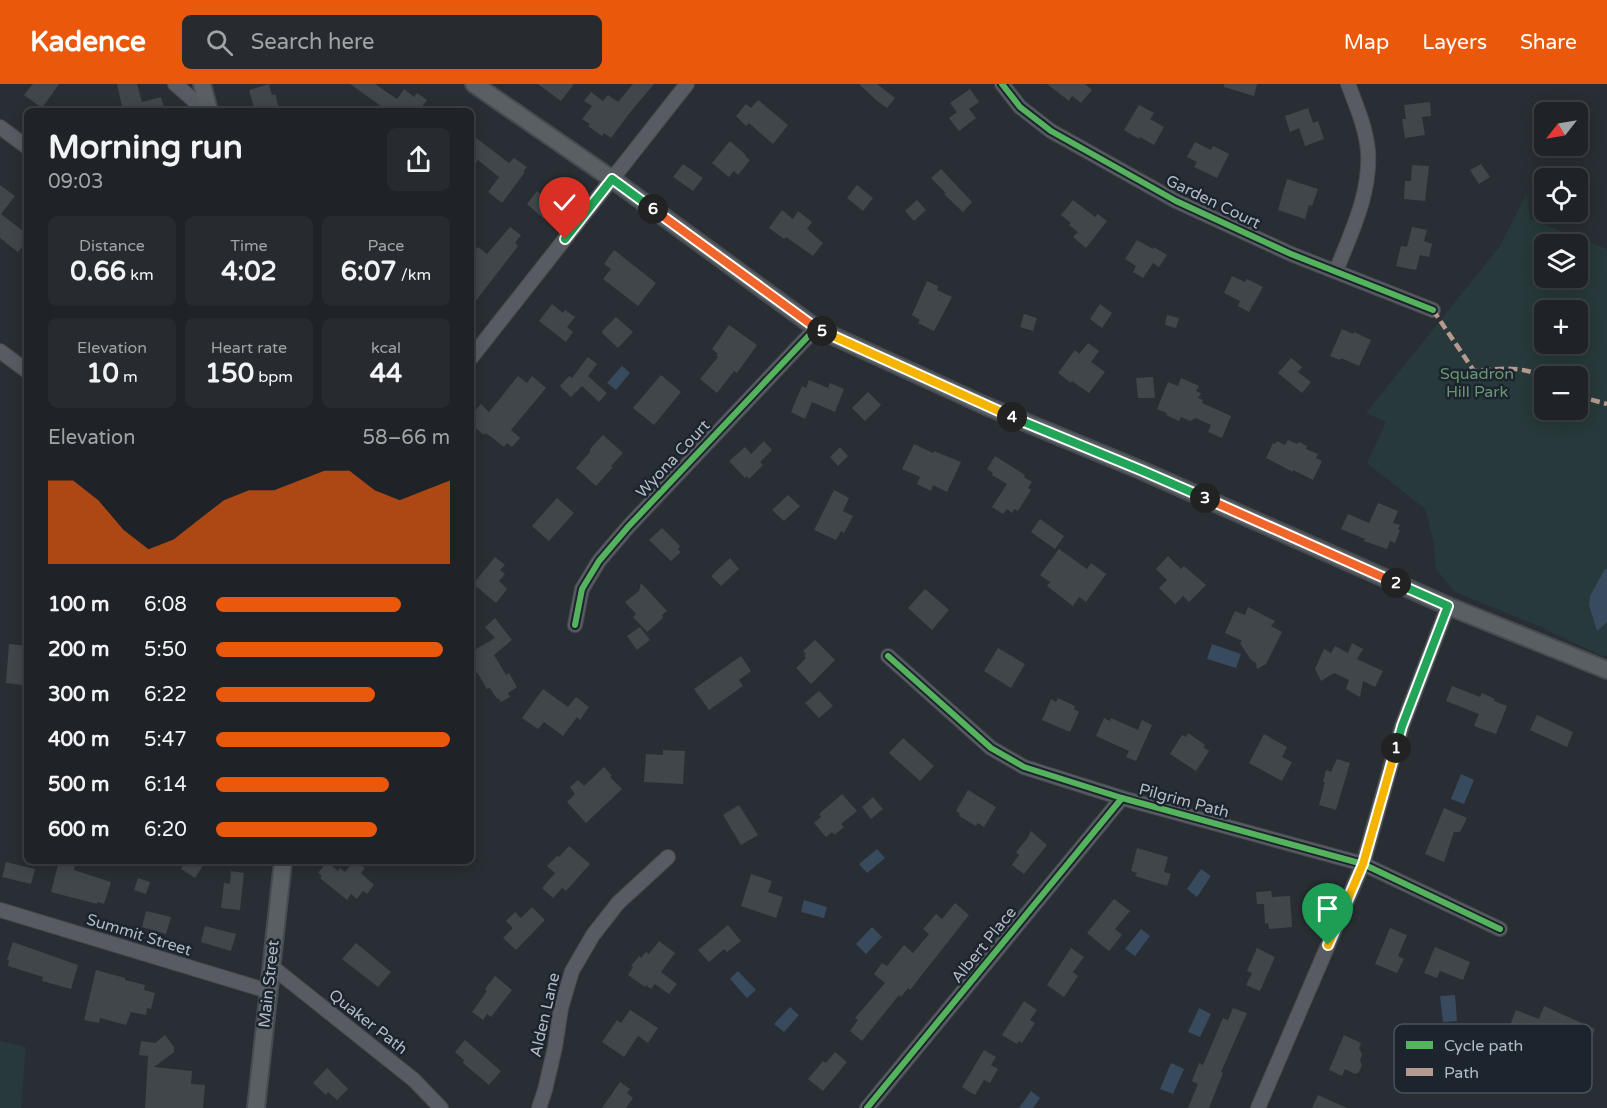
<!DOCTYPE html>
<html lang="en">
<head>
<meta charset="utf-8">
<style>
  body { margin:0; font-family:"Varela Round",sans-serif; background:#272a2f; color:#f1f3f6; height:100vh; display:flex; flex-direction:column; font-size:22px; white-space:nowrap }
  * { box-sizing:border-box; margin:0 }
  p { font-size:20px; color:#a1a4a7 }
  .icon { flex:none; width:33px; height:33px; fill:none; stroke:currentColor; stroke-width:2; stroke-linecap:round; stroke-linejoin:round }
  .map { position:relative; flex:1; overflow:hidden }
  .details { position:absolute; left:24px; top:24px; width:450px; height:756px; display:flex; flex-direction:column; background:#1f2227; border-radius:9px; box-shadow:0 3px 15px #0003,0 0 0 2px #3c3f44 }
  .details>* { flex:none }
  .needle { width:39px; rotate:239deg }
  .tools { position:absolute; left:1534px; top:18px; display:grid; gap:12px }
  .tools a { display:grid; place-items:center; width:54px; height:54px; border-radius:9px; background:#1f2227; box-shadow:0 3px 15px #0003,0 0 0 2px #3c3f44; font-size:30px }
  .pin { position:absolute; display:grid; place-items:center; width:51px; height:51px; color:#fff; margin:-62px -26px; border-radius:50% 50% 50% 0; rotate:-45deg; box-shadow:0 0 6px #0007 }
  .pin .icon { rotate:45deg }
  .km { position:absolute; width:30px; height:30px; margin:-15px; border-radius:50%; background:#222; color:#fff; font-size:16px; line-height:30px; text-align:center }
  .round { display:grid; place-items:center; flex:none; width:63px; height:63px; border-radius:9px; background:#272a2f }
  .overview { display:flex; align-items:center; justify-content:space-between; height:102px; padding:0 24px }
  h1 { font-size:33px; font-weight:700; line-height:45px }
  .metrics { display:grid; grid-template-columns:repeat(3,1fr); gap:9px; height:102px; padding:6px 24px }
  .metrics div { display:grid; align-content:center; border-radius:9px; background:#272a2f; text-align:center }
  .metrics b { font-size:26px; font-weight:700 }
  .metrics small { font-size:16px; font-weight:400 }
  .metrics p { font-size:16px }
  .chart { height:168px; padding:12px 24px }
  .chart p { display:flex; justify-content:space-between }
  .chart svg { width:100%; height:108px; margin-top:6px; fill:#ea580c; opacity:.7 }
  ul { padding:0 24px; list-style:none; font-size:20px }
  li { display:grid; grid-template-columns:96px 72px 1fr; align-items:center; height:45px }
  li i { height:15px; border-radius:8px; background:#ea580c }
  header { display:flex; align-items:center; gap:36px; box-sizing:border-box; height:84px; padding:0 30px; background:#ea580c; color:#fff }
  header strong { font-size:28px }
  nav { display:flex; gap:33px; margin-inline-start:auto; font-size:21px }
  .search { width:420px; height:54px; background:#272a2f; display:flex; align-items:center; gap:15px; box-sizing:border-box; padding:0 21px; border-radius:9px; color:#a1a4a7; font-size:22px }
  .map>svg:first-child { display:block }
</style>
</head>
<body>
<header>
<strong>Kadence</strong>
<div class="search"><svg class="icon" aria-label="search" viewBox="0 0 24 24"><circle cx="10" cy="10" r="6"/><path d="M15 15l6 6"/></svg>Search here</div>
<nav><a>Map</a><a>Layers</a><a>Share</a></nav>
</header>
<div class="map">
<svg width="1607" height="1024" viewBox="0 0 1607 1024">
  <rect width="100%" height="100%" fill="#292e34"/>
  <g fill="#27393a" fill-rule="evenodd">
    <path d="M 1527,109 L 1530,135 L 1607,165 L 1607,571 L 1604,573 L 1538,542 L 1455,508 L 1436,485 L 1434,459 L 1425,425 L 1367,379 L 1386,338 L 1366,329 L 1500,162 ZM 1545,160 L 1578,160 L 1578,194 L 1545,194 ZM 1545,226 L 1578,226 L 1578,260 L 1545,260 ZM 1545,292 L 1578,292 L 1578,326 L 1545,326 Z"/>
    <polygon points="0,957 26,963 21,1024 0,1024"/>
  </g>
  <g fill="#384a5d">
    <polygon points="622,282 630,289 616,306 607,299"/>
    <polygon points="1605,485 1607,485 1607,538 1597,547 1589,521 1590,512"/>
    <polygon points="1212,560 1241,570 1236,584 1207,575"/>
    <polygon points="1461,690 1474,696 1464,720 1451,715"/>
    <polygon points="877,765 885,774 867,789 859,780"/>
    <polygon points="1201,785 1211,792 1197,813 1187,805"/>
    <polygon points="804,816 827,823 824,834 801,828"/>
    <polygon points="872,843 882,853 866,870 856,860"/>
    <polygon points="1141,845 1150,852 1135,872 1125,865"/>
    <polygon points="738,887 756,906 747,914 730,895"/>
    <polygon points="1455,911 1457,937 1443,938 1440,912"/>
    <polygon points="790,923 799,931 784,948 774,940"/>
    <polygon points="1199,924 1211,930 1200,953 1188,948"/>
    <polygon points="1171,979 1184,985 1173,1010 1160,1005"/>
    <polygon points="1031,1007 1040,1014 1033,1024 1019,1024"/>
  </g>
  <g fill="#41464b">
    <polygon points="33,0 59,0 42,24 24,11"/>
    <polygon points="117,0 137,0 142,18 161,13 165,27 123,27"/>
    <polygon points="269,0 272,11 275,10 280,27 255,27 249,6"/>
    <polygon points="350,0 375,0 397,15 404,5 414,13 417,9 427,16 419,27 388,27"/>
    <polygon points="538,0 574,0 561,17"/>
    <polygon points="633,0 654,0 628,31 611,54 604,49 602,52 588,42 590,40 582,35 592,22 584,17 591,8 603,17 608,11 618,18"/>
    <polygon points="859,0 877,0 895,14 887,24 876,16"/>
    <polygon points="1047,0 1085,0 1092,6 1081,19 1072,12 1069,17"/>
    <polygon points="1224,0 1257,0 1254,12 1224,3"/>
    <polygon points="970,5 979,18 969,25 976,34 959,47 949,34 957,28 950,19"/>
    <polygon points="758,16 788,41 773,60 749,39 746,42 736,32 746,20 751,24"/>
    <polygon points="1430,18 1431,32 1422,33 1425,51 1405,54 1402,35 1406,35 1404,21"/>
    <polygon points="1139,21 1154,29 1150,35 1164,43 1154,61 1140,53 1139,55 1124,46"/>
    <polygon points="1308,24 1313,39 1318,37 1324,55 1305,62 1299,44 1290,48 1285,32"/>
    <polygon points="471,50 509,79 514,74 527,83 523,87 525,88 502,119 488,108 499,93 478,76 471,86"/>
    <polygon points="730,57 746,71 745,72 750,76 738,91 734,87 729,93 712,79"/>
    <polygon points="1195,58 1211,66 1213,62 1229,70 1217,94 1194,83 1197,78 1187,73"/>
    <polygon points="683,80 703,94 693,107 673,93"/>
    <polygon points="1481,80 1490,93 1479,100 1470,86"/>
    <polygon points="1412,81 1429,82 1425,117 1404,115 1405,97 1411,97"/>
    <polygon points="941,85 972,118 963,128 944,110 946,109 931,94"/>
    <polygon points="1287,95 1318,105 1312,122 1309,121 1305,135 1278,126"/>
    <polygon points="0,101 15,112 1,130 27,150 27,157 18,168 0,154"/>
    <polygon points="857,101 873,114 863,127 847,114"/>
    <polygon points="548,105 556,112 551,118 555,121 544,135 527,120 537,107 542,111"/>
    <polygon points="917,116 926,126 914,137 905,127"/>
    <polygon points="1073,116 1095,133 1098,130 1107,137 1086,164 1073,153 1078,148 1069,141 1071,139 1061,131"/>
    <polygon points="782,126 793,135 798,127 812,138 807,145 823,159 813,172 786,153 784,155 769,144"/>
    <polygon points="510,143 521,151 515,159 518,162 471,223 471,171 478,163 487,170"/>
    <polygon points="1412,143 1427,146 1424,157 1432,160 1429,173 1420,171 1416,186 1396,182 1401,162 1407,163"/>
    <polygon points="1137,156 1153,165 1154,163 1167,171 1159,183 1153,179 1143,194 1133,188 1136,182 1125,175"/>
    <polygon points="614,166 656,199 638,222 603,195 611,185 604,180"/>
    <polygon points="1232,192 1245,198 1247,195 1263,203 1249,228 1238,222 1240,217 1224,209"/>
    <polygon points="927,197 938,202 937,206 952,213 934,247 918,239 920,236 912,231"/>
    <polygon points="552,220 563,229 565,226 575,233 567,243 573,248 566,258 539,237"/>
    <polygon points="1100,220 1112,229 1102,244 1090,235"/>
    <polygon points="1024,230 1037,234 1033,247 1020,243"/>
    <polygon points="1167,231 1179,234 1176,244 1165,241"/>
    <polygon points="616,233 633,248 618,264 602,249 603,248 602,247"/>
    <polygon points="729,241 757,261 737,289 734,287 717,309 700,295 718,273 716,271 718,270 712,265"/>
    <polygon points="1342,245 1353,250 1354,248 1371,256 1359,282 1341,274 1340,276 1330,272"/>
    <polygon points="1088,259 1099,267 1091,278 1105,288 1089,309 1072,297 1071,299 1058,289 1075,266 1079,270"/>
    <polygon points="588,273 597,280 588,292 607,309 599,318 582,302 571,313 560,302 569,292 572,294"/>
    <polygon points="1291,274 1302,283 1298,288 1311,298 1302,309 1278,289"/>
    <polygon points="661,291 681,308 654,341 633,324"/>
    <polygon points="518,292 527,299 532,292 546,304 511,346 520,354 512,363 507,359 504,363 490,352 485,349 484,351 471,340 471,331 481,320 489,328"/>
    <polygon points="1153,293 1155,314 1138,314 1136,294"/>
    <polygon points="1181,294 1199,302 1196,307 1201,309 1198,314 1203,316 1202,319 1231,332 1222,354 1208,348 1211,341 1196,334 1190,337 1181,333 1179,337 1166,331 1167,329 1157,325 1168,298 1178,302"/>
    <polygon points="809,296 828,304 830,299 844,305 835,328 812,318 805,335 791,328 802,302 806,304"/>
    <polygon points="868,308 881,321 865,337 852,324"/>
    <polygon points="603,351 623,369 611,382 613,383 596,402 576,384 590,368 590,365"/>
    <polygon points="1288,356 1297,360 1299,358 1307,362 1306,365 1318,370 1316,374 1322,377 1313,396 1293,386 1293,388 1266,374 1273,359 1275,360 1277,357 1285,361"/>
    <polygon points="764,357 772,366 760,378 763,381 749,395 747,392 745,394 729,377 745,363 751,370"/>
    <polygon points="914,360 933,369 934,367 961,378 947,408 933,401 931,407 917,400 920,393 902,385"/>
    <polygon points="840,363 848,372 838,382 830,373"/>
    <polygon points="995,372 1025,391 1024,393 1032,398 1028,404 1031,406 1018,427 1014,425 1012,429 1007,425 1003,430 992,423 1007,400 992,391 993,389 987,385"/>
    <polygon points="834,406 849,414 843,427 853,432 844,449 841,447 836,456 814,446"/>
    <polygon points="788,411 800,422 784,437 772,426"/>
    <polygon points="557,414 574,429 549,457 532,442"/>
    <polygon points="1378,419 1398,427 1393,439 1400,441 1398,445 1400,446 1395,459 1390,457 1387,465 1364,457 1365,455 1341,445 1348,430 1369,439"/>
    <polygon points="1040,435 1064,452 1055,465 1031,448"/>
    <polygon points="662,444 680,462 678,465 681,468 671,477 649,456"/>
    <polygon points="1059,465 1087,485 1091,479 1106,490 1086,518 1079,513 1073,522 1047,502 1050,498 1040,491"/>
    <polygon points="1168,472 1181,485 1184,482 1206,501 1189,518 1183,512 1175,520 1159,504 1167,496 1156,485"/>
    <polygon points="495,473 505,481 500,486 505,490 499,497 507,505 496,519 473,500"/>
    <polygon points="730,474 739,485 721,502 711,492"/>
    <polygon points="641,499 667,527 662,531 663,534 647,548 633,533 636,530 625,518 639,507"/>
    <polygon points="925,505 949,526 932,546 908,524"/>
    <polygon points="1248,523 1275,537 1271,542 1282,548 1266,580 1257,585 1256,579 1251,576 1240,559 1242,557 1225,549 1235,527 1245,531"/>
    <polygon points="495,534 512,556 494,571 506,591 509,589 517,603 508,609 510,613 501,618 498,614 497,615 490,604 487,605 477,588 475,590 471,583 471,568 495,554 485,543"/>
    <polygon points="640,543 650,556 637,566 627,552"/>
    <polygon points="815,556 835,576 811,600 796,584 806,574 804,572 806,570 803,567"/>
    <polygon points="1352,559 1363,565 1357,575 1383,587 1375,603 1363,597 1360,613 1346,605 1349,596 1334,589 1321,597 1315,585 1324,565 1331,569 1335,562 1348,569"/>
    <polygon points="9,560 27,562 23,601 6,599"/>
    <polygon points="998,564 1025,580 1011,604 984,587"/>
    <polygon points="741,572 751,587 739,596 743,602 709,626 694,605"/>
    <polygon points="1452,602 1480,613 1482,609 1495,615 1494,617 1507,622 1496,650 1474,642 1479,630 1446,617"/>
    <polygon points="543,605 568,623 576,613 589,623 580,636 577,633 563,652 544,638 538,645 522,634"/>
    <polygon points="819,607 833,622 819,634 805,619"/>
    <polygon points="1058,614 1075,622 1074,625 1079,628 1070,648 1042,636 1051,615 1056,618"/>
    <polygon points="1537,631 1573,648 1567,663 1530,646"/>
    <polygon points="1104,634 1110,637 1111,634 1138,646 1142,636 1152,641 1136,677 1126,673 1129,667 1096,652"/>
    <polygon points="1188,649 1205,661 1203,663 1209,667 1196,687 1170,670 1182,651 1186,653"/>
    <polygon points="1264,650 1287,663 1282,673 1292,678 1282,697 1249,679"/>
    <polygon points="903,654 934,682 920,697 889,669"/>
    <polygon points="663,666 685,667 683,700 644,698 646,670 663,671"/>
    <polygon points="1337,675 1350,679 1336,726 1319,721 1325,698 1323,698 1326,686 1331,688"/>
    <polygon points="604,683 612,692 610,693 622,705 586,739 567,718 575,710 570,703 578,696 584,702"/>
    <polygon points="968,706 996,723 984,743 978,739 976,742 959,732 960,730 956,727"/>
    <polygon points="842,710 857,727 841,740 844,743 834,751 832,748 826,753 814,739 821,733 819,730"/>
    <polygon points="873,713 883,725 871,735 862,723"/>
    <polygon points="739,721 758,751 741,761 723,731"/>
    <polygon points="1444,724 1467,734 1460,748 1454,748 1444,778 1425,770"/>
    <polygon points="1031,747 1047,761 1024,790 1012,781 1019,771 1016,768 1027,755"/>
    <polygon points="569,762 590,780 566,807 562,804 553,814 542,804 555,789 547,782 557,772 559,773"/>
    <polygon points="1137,764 1168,773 1164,788 1171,790 1167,802 1135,792 1137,789 1131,787"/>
    <polygon points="59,777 75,781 74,786 111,798 104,820 97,818 97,820 51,808"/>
    <polygon points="186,777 203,777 200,781 202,783 195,794 181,785"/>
    <polygon points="354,777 365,784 361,789 374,801 367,810 363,807 357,815 351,810 347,816 320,794 322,792 318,789 327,778 338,787 340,784 345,788"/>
    <polygon points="6,778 35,785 31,800 2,793"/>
    <polygon points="231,787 244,789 240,826 221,824 224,799 230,800"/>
    <polygon points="751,790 772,797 768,808 783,813 776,834 741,822"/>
    <polygon points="138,794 150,798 146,810 134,806"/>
    <polygon points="1271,807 1272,813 1290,812 1292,843 1269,845 1268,839 1265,840 1264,820 1257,820 1256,808"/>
    <polygon points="1114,815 1130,827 1115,845 1122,851 1109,867 1087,849"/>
    <polygon points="955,819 969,831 910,906 908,904 901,913 899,911 862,957 850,947 858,936 855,934 885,899 874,890 882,879 887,882 904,861 913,869 929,850 923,845 936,830 942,835"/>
    <polygon points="532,823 545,836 516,866 503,854 513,844 506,837 515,828 521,834"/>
    <polygon points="146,827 171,833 166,850 142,843"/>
    <polygon points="728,841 741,857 727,868 724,865 709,878 698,866"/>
    <polygon points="205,842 236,850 231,867 201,858"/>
    <polygon points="1390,844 1407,851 1398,872 1404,875 1397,889 1375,880"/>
    <polygon points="659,857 675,869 661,888 677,900 669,910 655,900 651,905 646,901 645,903 628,891 633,883 631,882 639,872 641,874 646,868 649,870"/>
    <polygon points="13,858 78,881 71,905 42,897 43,893 8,882 9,876 7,876"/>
    <polygon points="356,859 391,888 378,903 342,875"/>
    <polygon points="1435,863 1470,878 1463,896 1440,887 1437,894 1424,889"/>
    <polygon points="1071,864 1084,873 1073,888 1078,892 1064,913 1047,901"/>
    <polygon points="1257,864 1275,873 1260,907 1246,901 1252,889 1247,887"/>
    <polygon points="96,886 125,894 125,896 145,901 144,906 155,909 151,925 147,924 146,931 131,928 126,941 100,934 99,939 84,936"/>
    <polygon points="495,892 512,906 491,933 487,930 483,936 472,928 487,907 485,905"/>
    <polygon points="1024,917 1037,926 1030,936 1035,939 1022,959 1019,957 1017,960 1002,951"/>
    <polygon points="1544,922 1595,945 1586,965 1560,954 1557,962 1510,941 1516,926 1539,935"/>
    <polygon points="1233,924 1247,929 1221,988 1223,989 1209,1024 1188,1024 1198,1000 1192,997 1199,979 1203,981 1223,934 1228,936"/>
    <polygon points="630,926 658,944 648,959 638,952 624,973 602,958 617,936 621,939"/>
    <polygon points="165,951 174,963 174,968 154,983 192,987 191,1000 205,1001 203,1024 145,1024 148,972 139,971 141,957 155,959"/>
    <polygon points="1344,951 1361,959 1359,964 1362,970 1360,977 1362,981 1359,988 1355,990 1345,985 1342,992 1329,986"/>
    <polygon points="465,956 501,987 489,1001 463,979 464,976 455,968"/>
    <polygon points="984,966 996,973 991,981 998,985 990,999 984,996 975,1011 962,1003"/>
    <polygon points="835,968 847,978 823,1007 808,995 823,977 826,979"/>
    <polygon points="327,984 348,1005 337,1016 328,1008 326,1011 313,999"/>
    <polygon points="620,998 630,1005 627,1009 633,1014 626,1024 602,1024"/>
    <polygon points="1318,1011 1347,1024 1312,1024"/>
  </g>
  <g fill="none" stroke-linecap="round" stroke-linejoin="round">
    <g stroke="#464a4f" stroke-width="16">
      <g id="minor">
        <polyline points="175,0 206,27"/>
        <polyline points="1002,0 1020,23 1051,47 1176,117 1291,170 1433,226"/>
        <polyline points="0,43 27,63"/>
        <path d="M 1336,187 C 1351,149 1371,109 1368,67 C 1366,44 1356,21 1348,0"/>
        <polyline points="0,267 27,287"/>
        <polyline points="471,274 687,0"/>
        <polyline points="575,541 582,505 599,477 628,443 816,244"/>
        <polyline points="888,572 991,664 1024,683 1122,714 1363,780 1500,845"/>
        <polyline points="0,826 268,907"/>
        <polyline points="271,882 414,996 441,1024"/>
        <polyline points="539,1024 545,1006 555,963 561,924 572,887 593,851 618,819 668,773"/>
        <polyline points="867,1024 1122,714"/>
        <polyline points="1258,1024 1363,780 1402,642 1448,522"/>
      </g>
    </g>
    <g stroke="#464b51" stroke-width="20">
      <g id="major">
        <polyline points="202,0 209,27"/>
        <polyline points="474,0 612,95 816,244 986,322 1143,387 1448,522 1607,586"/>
        <polyline points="256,1024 283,777"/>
      </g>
    </g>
    <use href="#minor" stroke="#585c62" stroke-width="14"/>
    <use href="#major" stroke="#5a5f64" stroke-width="16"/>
    <g stroke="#b69a8f" stroke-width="4.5" stroke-dasharray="9 4.5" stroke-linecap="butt">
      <path d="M 1433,226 L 1474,287 C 1498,285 1524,281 1545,294"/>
      <polyline points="1578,312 1607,320"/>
    </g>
    <g stroke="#1c252e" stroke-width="10">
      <g id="cycleway">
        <polyline points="1002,0 1020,23 1051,47 1176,117 1291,170 1433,226"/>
        <polyline points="575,541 582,505 599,477 628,443 816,244"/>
        <polyline points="888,572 991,664 1024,683 1122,714 1363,780 1500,845"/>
        <polyline points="867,1024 1122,714"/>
      </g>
    </g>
    <use href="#cycleway" stroke="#56b35d" stroke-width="6"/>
  </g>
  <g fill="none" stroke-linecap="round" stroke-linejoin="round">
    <g stroke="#fff" stroke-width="12">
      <polyline id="split-1" points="1328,861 1363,780 1396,664"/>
    </g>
    <g stroke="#fff" stroke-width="12">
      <polyline id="split-2" points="1396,499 1448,522 1402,642 1396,664"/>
    </g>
    <g stroke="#fff" stroke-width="12">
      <polyline id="split-3" points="1205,414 1396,499"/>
    </g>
    <g stroke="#fff" stroke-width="12">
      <polyline id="split-4" points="1012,333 1143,387 1205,414"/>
    </g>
    <g stroke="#fff" stroke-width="12">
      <polyline id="split-5" points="822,247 1012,333"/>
    </g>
    <g stroke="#fff" stroke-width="12">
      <polyline id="split-6" points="653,125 816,244 822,247"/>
    </g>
    <g stroke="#fff" stroke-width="12">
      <polyline id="split-7" points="565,155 612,95 653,125"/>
    </g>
    <use href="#split-1" stroke="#f5b400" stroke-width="8"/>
    <use href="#split-2" stroke="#22a559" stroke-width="8"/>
    <use href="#split-3" stroke="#f0652b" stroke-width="8"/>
    <use href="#split-4" stroke="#22a559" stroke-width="8"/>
    <use href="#split-5" stroke="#f5b400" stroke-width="8"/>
    <use href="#split-6" stroke="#f0652b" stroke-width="8"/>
    <use href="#split-7" stroke="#22a559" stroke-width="8"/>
  </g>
  <g text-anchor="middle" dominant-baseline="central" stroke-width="5" stroke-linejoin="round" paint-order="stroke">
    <g font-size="16" fill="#b2bbc5" stroke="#1c252e">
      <text transform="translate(1213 118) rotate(26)">Garden Court</text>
      <text transform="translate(673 375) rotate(-47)">Wyona Court</text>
      <text transform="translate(1184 717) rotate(15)">Pilgrim Path</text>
      <text transform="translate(139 851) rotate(17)">Summit Street</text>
      <text transform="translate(984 861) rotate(-51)">Albert Place</text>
      <text transform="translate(269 900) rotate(-84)">Main Street</text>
      <text transform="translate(545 931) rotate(-77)">Alden Lane</text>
      <text transform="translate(368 938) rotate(38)">Quaker Path</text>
    </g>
    <g font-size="16" fill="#6b9572" stroke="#1c252e">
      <text x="1477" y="290">Squadron<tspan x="1477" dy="18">Hill Park</tspan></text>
    </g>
  </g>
  <rect x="1394" y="940" width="198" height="69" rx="9" fill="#1c252e" stroke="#49525b" stroke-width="1.5"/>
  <rect x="1406" y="957" width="27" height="8" fill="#56b35d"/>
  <rect x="1406" y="984" width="27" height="8" fill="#b69a8f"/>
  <g font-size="16" fill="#b2bbc5">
    <text x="1444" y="967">Cycle path</text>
    <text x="1444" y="994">Path</text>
  </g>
</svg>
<div class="tools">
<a><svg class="needle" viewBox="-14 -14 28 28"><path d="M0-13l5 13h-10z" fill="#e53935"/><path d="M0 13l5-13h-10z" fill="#a1a4a7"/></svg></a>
<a><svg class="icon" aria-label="locate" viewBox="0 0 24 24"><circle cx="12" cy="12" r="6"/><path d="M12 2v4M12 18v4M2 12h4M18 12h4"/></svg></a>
<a><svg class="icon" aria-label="layers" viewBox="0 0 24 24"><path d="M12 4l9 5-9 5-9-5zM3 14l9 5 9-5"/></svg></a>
<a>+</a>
<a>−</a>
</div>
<div class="pin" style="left:1328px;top:861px;background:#1e9e55"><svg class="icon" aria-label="arrive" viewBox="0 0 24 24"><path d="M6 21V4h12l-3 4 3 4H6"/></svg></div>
<div class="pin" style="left:565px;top:155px;background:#d93025"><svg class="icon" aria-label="check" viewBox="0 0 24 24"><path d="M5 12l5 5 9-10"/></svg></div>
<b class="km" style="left:1396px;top:664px">1</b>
<b class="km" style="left:1396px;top:499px">2</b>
<b class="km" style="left:1205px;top:414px">3</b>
<b class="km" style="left:1012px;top:333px">4</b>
<b class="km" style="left:822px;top:247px">5</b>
<b class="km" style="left:653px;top:125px">6</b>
<section class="details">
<div class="overview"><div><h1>Morning run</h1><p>09:03</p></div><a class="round"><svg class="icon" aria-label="share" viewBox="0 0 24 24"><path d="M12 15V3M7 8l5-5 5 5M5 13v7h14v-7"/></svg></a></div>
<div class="metrics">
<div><p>Distance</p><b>0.66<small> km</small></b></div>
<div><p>Time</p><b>4:02</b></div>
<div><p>Pace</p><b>6:07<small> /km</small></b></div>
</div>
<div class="metrics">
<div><p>Elevation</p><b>10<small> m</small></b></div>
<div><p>Heart rate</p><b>150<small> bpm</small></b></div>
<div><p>kcal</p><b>44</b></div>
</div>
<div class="chart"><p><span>Elevation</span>58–66 m</p>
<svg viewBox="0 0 160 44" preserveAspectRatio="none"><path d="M0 44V10L10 10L20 18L30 30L40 38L50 34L60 26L70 18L80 14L90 14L100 10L110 6L120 6L130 14L140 18L150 14L160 10V44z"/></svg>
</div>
<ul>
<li><b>100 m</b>6:08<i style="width:79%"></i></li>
<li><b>200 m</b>5:50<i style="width:97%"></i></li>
<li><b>300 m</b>6:22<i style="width:68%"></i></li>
<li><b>400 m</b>5:47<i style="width:100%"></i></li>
<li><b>500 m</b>6:14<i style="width:74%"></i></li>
<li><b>600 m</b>6:20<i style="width:69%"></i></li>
</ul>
</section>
</div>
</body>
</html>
